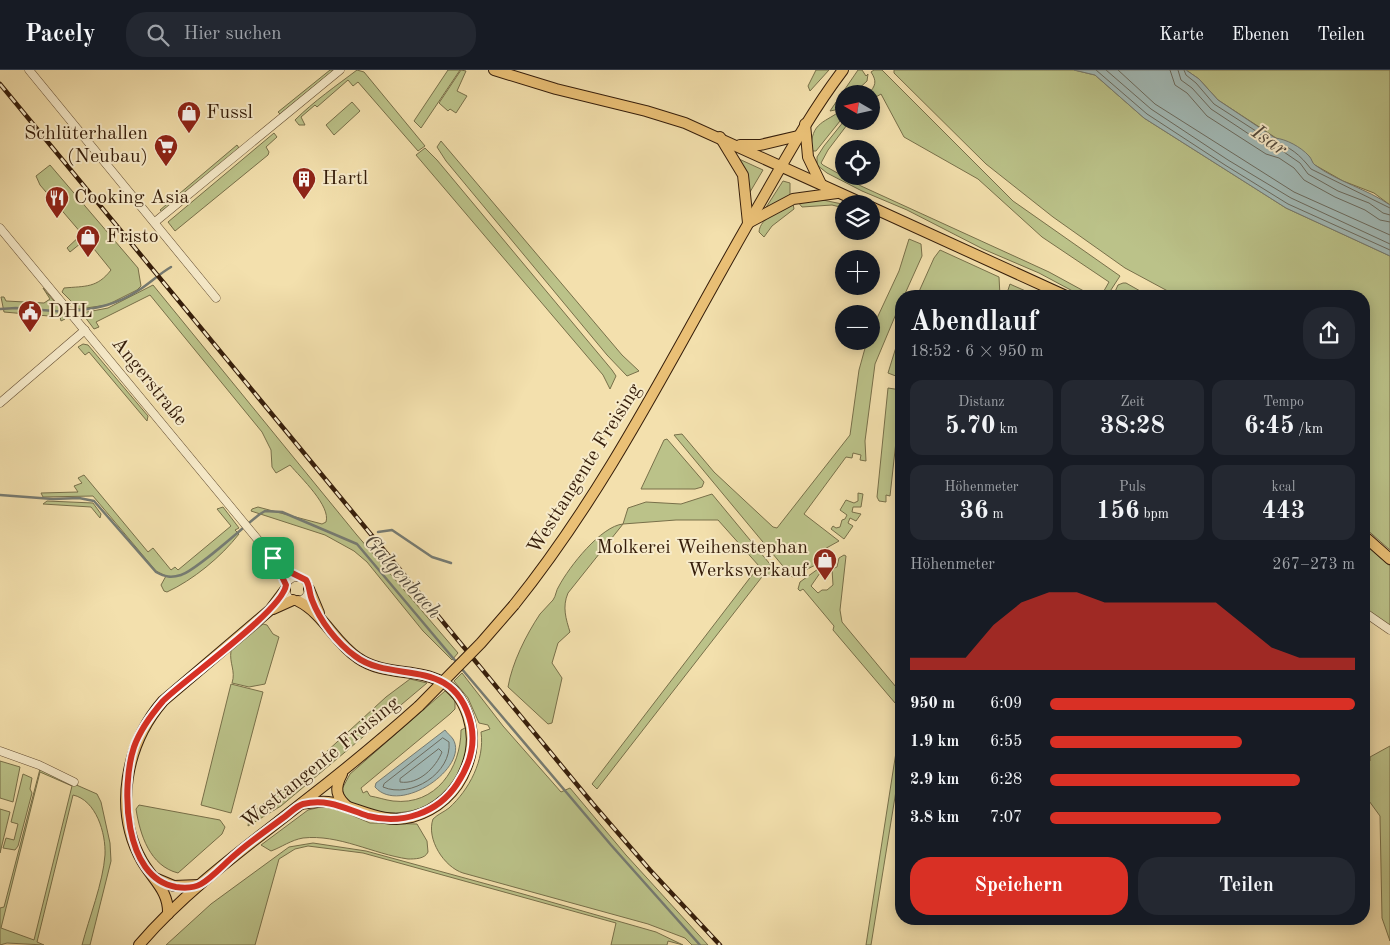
<!DOCTYPE html>
<html lang="de">
<head>
<meta charset="utf-8">
<style>
  body { margin:0; font-family:"Old Standard TT",serif; background:#242831; color:#f1f3f6; height:100vh; display:flex; flex-direction:column; font-size:19px; white-space:nowrap }
  * { box-sizing:border-box; margin:0 }
  p { font-size:16px; color:#9ea1a6 }
  .icon { flex:none; width:28px; height:28px; fill:none; stroke:currentColor; stroke-width:2; stroke-linecap:round; stroke-linejoin:round }
  .map { position:relative; flex:1; overflow:hidden }
  .sheet { position:absolute; left:895px; top:220px; width:475px; height:635px; display:flex; flex-direction:column; background:#171b24; border-radius:20px; box-shadow:0 2px 12px #0003 }
  .sheet>* { flex:none }
  .needle { width:32px; rotate:279deg }
  .buttons { position:absolute; left:835px; top:15px; display:grid; gap:10px }
  .buttons a { display:grid; place-items:center; width:45px; height:45px; border-radius:50%; background:#171b24; box-shadow:0 2px 12px #0003; font-size:25px }
  .pin { position:absolute; display:grid; place-items:center; width:42px; height:42px; color:#fff; margin:-21px; border-radius:10px; box-shadow:0 2px 8px #0006 }
  .round { display:grid; place-items:center; flex:none; width:52px; height:52px; border-radius:20px; background:#242831 }
  .headline { display:flex; align-items:center; justify-content:space-between; height:85px; padding:0 15px }
  h1 { font-size:28px; font-weight:700; line-height:38px }
  .metrics { display:grid; grid-template-columns:repeat(3,1fr); gap:8px; height:85px; padding:5px 15px }
  .metrics div { display:grid; align-content:center; border-radius:12px; background:#242831; text-align:center }
  .metrics b { font-size:25px; font-weight:700 }
  .metrics small { font-size:14px; font-weight:400 }
  .metrics p { font-size:14px }
  .chart { height:140px; padding:10px 15px }
  .chart p { display:flex; justify-content:space-between }
  .chart svg { width:100%; height:90px; margin-top:5px; fill:#d93025; opacity:.7 }
  .primary-button { display:flex; gap:10px; margin-top:auto; padding:10px 15px }
  .primary-button a { flex:1; height:58px; border-radius:20px; background:#d93025; color:#fff; font-size:20px; font-weight:700; line-height:58px; text-align:center }
  .primary-button a+a { background:#242831; color:#f1f3f6 }
  ul { padding:0 15px; list-style:none; font-size:16px }
  li { display:grid; grid-template-columns:80px 60px 1fr; align-items:center; height:38px }
  li i { height:12px; border-radius:6px; background:#d93025 }
  header { display:flex; align-items:center; gap:30px; box-sizing:border-box; height:70px; padding:0 25px; background:#171b24; border-bottom:1px solid #363941 }
  header strong { font-size:24px }
  nav { display:flex; gap:28px; margin-inline-start:auto; font-size:18px }
  .search { width:350px; height:45px; background:#242831; display:flex; align-items:center; gap:12px; box-sizing:border-box; padding:0 18px; border-radius:20px; color:#9ea1a6; font-size:19px }
  .map>svg:first-child { display:block }
</style>
</head>
<body>
<header>
<strong>Pacely</strong>
<div class="search"><svg class="icon" aria-label="search" viewBox="0 0 24 24"><circle cx="10" cy="10" r="6"/><path d="M15 15l6 6"/></svg>Hier suchen</div>
<nav><a>Karte</a><a>Ebenen</a><a>Teilen</a></nav>
</header>
<div class="map">
<svg width="1390" height="875" viewBox="0 0 1390 875">
  <rect width="100%" height="100%" fill="#f3e0ad"/>
  <filter id="stains"><feTurbulence type="fractalNoise" baseFrequency=".004" numOctaves="4"/><feColorMatrix values="0 0 0 0 .2 0 0 0 0 .09 0 0 0 0 .02 0 0 0 .5 -.17"/></filter>
  <radialGradient id="worn" r=".72"><stop offset=".6" stop-color="#630" stop-opacity="0"/><stop offset="1" stop-color="#630" stop-opacity=".3"/></radialGradient>
  <g fill="#bbc289" stroke="#78704a" fill-rule="evenodd">
    <polygon points="330,0 334,0 280,44 278,42"/>
    <path d="M 357,0 L 364,2 L 425,76 L 418,81 L 358,12 L 353,16 L 348,10 L 317,37 L 315,35 L 301,47 L 305,55 L 299,55 L 295,50 C 314,31 336,16 357,0 Z"/>
    <polygon points="448,0 460,0 421,58 414,51"/>
    <polygon points="461,0 466,1 457,21 467,26 456,43 450,39 448,41 439,33"/>
    <polygon points="816,0 829,0 810,21 808,16"/>
    <polygon points="858,0 862,0 866,6 868,4 867,11 853,24 844,24 844,32 835,40 830,41"/>
    <path d="M 874,0 L 882,0 L 1013,131 L 1120,206 L 1107,226 L 1101,226 L 1109,212 L 1042,167 L 978,109 L 904,67 L 881,24 L 871,30 L 871,24 L 868,24 C 876,16 877,11 871,2 Z"/>
    <polygon points="894,0 1074,0 1095,5 1144,48 1286,138 1390,186 1390,480 1364,457 1364,226 1177,226 1125,198 1053,147 986,94 894,3"/>
    <polygon points="1186,0 1390,0 1390,135 1374,123 1343,111 1313,94 1309,86 1276,68 1218,30 1199,9"/>
    <polygon points="352,32 360,41 334,65 326,55"/>
    <path d="M 844,38 L 844,46 L 816,81 L 811,81 C 811,50 825,54 844,38 Z"/>
    <polygon points="844,51 850,51 828,80 821,93 823,95 861,116 1049,202 1093,226 1082,226 1039,203 983,179 907,140 862,121 827,103 817,95 817,87 824,76"/>
    <polygon points="274,63 277,67 266,77 269,82 268,85 175,161 168,152"/>
    <polygon points="441,71 622,285 639,301 627,306 607,285 446,91 437,77"/>
    <polygon points="237,75 239,78 162,142 160,140"/>
    <polygon points="425,78 437,90 612,300 616,306 610,319 603,305 416,85"/>
    <polygon points="739,89 763,100 750,122 747,106"/>
    <path d="M 50,95 L 138,198 L 141,216 L 137,220 L 107,235 L 79,239 L 62,222 L 64,218 C 86,216 97,218 111,200 L 86,169 L 70,182 L 67,178 L 82,164 L 40,115 L 36,106 Z"/>
    <polygon points="783,111 790,113 790,126 765,139"/>
    <polygon points="818,129 842,134 844,138 832,135 802,137 797,131"/>
    <path d="M 793,134 L 794,139 L 772,156 L 764,167 L 759,162 C 760,147 782,140 793,134 Z"/>
    <polygon points="909,169 921,174 922,186 904,226 901,226 901,232 875,294 865,371 866,391 860,390 861,385 853,383 852,388 846,387 804,444 839,471 821,481 825,490 792,507 674,365 682,364 714,402 773,457 777,458 850,365 859,300 867,271 871,271 871,261 899,201"/>
    <polygon points="940,180 999,207 1000,226 917,226 934,188"/>
    <polygon points="1123,213 1126,213 1149,226 1113,226 1118,215"/>
    <polygon points="1010,214 1012,215 1037,226 1006,226"/>
    <path d="M 153,215 L 356,464 L 458,583 L 452,590 L 423,561 L 367,492 L 354,481 L 325,465 L 251,441 L 252,439 L 258,437 L 322,454 L 326,452 C 331,436 301,408 290,395 L 276,403 L 272,397 L 271,380 L 262,362 L 150,225 L 96,252 L 99,257 L 94,259 L 82,243 L 108,238 Z"/>
    <polygon points="43,218 65,244 65,249 61,251 60,247 4,242 1,227 4,227 6,231 44,233 50,229"/>
    <polygon points="901,261 901,308 888,303"/>
    <polygon points="83,274 88,275 148,346 147,351 89,282 85,285 78,277"/>
    <polygon points="888,318 901,320 901,326 890,426 886,425 886,432 879,431 877,427"/>
    <polygon points="667,369 704,412 702,417 695,419 641,419 664,370"/>
    <path d="M 84,405 L 148,482 L 153,478 L 171,500 L 175,497 L 178,500 L 231,456 L 217,439 L 223,437 L 239,458 L 235,460 L 239,464 C 221,487 193,510 167,522 L 164,521 L 161,515 L 166,506 L 156,501 L 93,426 L 43,427 L 41,423 L 78,422 L 74,416 L 82,413 L 78,408 Z"/>
    <polygon points="858,423 863,424 861,437 853,437 852,442 861,444 856,451 850,448 848,453 853,456 844,469 831,459 833,456 836,458 840,457 842,450 845,449 847,445 840,440 846,430 854,433 858,431"/>
    <path d="M 712,424 L 774,499 L 773,506 L 765,503 L 597,719 L 592,714 L 759,496 L 718,450 L 676,450 L 623,454 L 568,523 C 562,537 566,549 570,562 L 558,573 L 552,593 L 562,608 L 552,653 L 548,654 L 508,617 C 512,593 526,565 540,544 C 544,539 549,535 553,530 C 556,526 556,520 559,516 C 569,497 601,456 623,454 L 628,438 L 646,432 L 681,434 Z"/>
    <polygon points="47,431 93,433 101,444 100,448 91,437 43,434"/>
    <polygon points="1364,473 1390,496 1390,557 1364,540"/>
    <polygon points="844,485 846,486 840,540 842,552 901,623 901,640 833,560 834,556 803,519 800,521 798,519 800,512 818,499 820,503 811,516 818,523 822,520 827,520 833,515 832,499 837,497 839,488"/>
    <path d="M 263,554 L 267,555 L 273,564 L 279,567 L 265,614 L 249,617 L 232,613 C 236,601 229,593 231,581 Z"/>
    <path d="M 462,603 L 503,656 L 561,722 L 570,718 L 626,785 L 708,875 L 692,875 L 685,868 L 648,854 L 463,803 C 444,797 426,769 433,749 C 438,744 444,742 449,738 C 469,720 485,690 481,662 L 490,659 L 488,655 L 479,653 L 468,628 L 454,611 Z"/>
    <polygon points="410,609 427,613 281,736 248,756 249,748 254,741 300,706 386,627"/>
    <polygon points="231,614 263,622 231,743 201,735"/>
    <path d="M 445,621 L 455,631 L 455,639 L 450,644 L 361,718 L 363,723 L 367,721 L 370,726 C 377,727 385,730 393,731 C 436,736 461,698 461,660 L 467,657 C 468,676 467,697 455,713 C 433,742 397,748 364,739 C 354,736 345,731 342,719 L 350,704 Z"/>
    <polygon points="901,650 901,690 871,875 866,875"/>
    <polygon points="1390,676 1390,871 1382,848 1380,746 1364,724 1364,685 1370,691 1370,687"/>
    <polygon points="0,691 20,697 13,732 0,728"/>
    <path d="M 40,699 L 97,724 L 101,732 L 110,773 L 111,791 L 90,875 L 82,875 C 89,848 103,813 105,785 C 106,763 96,730 73,725 L 37,872 L 44,875 L 7,873 L 0,875 L 0,838 L 4,837 ZM 40,702 L 72,716 L 34,870 L 1,858 Z"/>
    <polygon points="23,704 32,708 30,719 32,723 18,776 15,780 3,778 6,768 14,770 18,754 11,752"/>
    <path d="M 139,735 L 220,750 L 225,757 L 222,764 L 178,803 C 150,796 140,765 136,739 Z"/>
    <path d="M 325,736 L 337,739 L 370,753 L 417,754 L 427,771 L 428,782 C 425,789 415,789 408,789 C 373,784 339,764 303,768 C 291,770 282,777 271,781 L 261,775 L 308,740 Z"/>
    <polygon points="0,739 10,742 0,783"/>
    <polygon points="313,773 366,781 523,824 656,862 683,875 668,871 667,875 611,875 616,853 363,783 308,776 295,779 279,789 255,875 166,875 211,834 289,777"/>
  </g>
  <g fill="#a2bab7" stroke="#767b72">
    <path d="M 1074,0 L 1186,0 L 1199,9 L 1218,30 L 1275,68 C 1286,69 1301,77 1309,86 C 1312,89 1312,93 1315,95 C 1338,112 1367,119 1390,135 L 1390,186 L 1286,138 L 1144,48 L 1095,5 Z"/>
    <path d="M 445,660 C 447,663 451,666 453,669 C 470,697 400,746 375,717 L 376,713 Z"/>
  </g>
  <g fill="none" stroke-linecap="round" stroke-linejoin="round">
    <g stroke="#6c6c60" stroke-width="1">
      <polyline points="1096,0 1147,44 1225,95 1288,134 1390,180"/>
      <polyline points="1106,0 1151,39 1228,90 1291,128 1390,174"/>
      <polyline points="1118,0 1155,34 1294,122 1390,165"/>
      <polyline points="1170,0 1175,15 1187,23 1207,46 1266,84 1279,88 1294,98 1304,110 1335,127 1365,140 1380,150 1390,152"/>
      <polyline points="1178,0 1181,10 1192,18 1211,39 1270,78 1281,80 1300,93 1308,104 1338,121 1369,133 1383,143 1390,145"/>
      <path d="M 1184,0 L 1186,5 L 1196,13 L 1214,34 L 1273,72 C 1290,76 1300,85 1311,99 L 1390,138"/>
      <path d="M 443,668 L 449,672 C 452,703 411,729 383,717 L 384,714 Z"/>
      <path d="M 439,679 L 442,682 C 436,697 419,715 400,712 L 400,709 Z"/>
    </g>
    <g stroke="#767b72" stroke-width="2.5">
      <polyline points="0,239 16,238 67,242"/>
      <path d="M 72,241 C 97,239 118,234 139,220 C 150,213 159,204 171,197"/>
      <path d="M 0,425 L 53,429 L 79,428 L 94,431 L 156,502 C 165,507 171,508 181,505 C 197,500 243,457 260,444 L 265,441 L 282,442 L 357,474 L 458,594"/>
      <polyline points="378,462 392,460 432,487 451,493"/>
      <polyline points="461,598 611,775 700,875"/>
    </g>
    <g stroke="#644e33" stroke-width="9">
      <g id="minor">
        <polyline points="29,0 216,228"/>
        <polyline points="155,152 340,0"/>
        <polyline points="0,158 273,488 286,515"/>
        <polyline points="0,333 85,260"/>
        <polyline points="275,489 297,507"/>
        <circle cx="297" cy="519" r="12"/>
        <polyline points="1364,542 1390,560"/>
        <polyline points="0,681 39,695 74,712"/>
      </g>
    </g>
    <g stroke="#351d0a" stroke-width="12">
      <g id="major">
        <polyline points="494,0 556,19 646,41 685,53 864,134"/>
        <polyline points="805,54 808,87 821,114"/>
        <polyline points="720,67 743,105 748,153"/>
        <polyline points="740,75 760,75 798,66"/>
        <polyline points="871,137 1066,226"/>
        <polyline points="748,153 793,129 837,123"/>
        <polyline points="1364,466 1390,489"/>
        <polyline points="309,519 319,543"/>
        <path d="M 298,531 C 324,544 334,572 358,588 C 395,614 448,586 468,646 C 474,664 473,681 466,698 C 457,722 437,740 412,747 C 381,755 357,736 328,732 C 319,731 310,733 301,734"/>
        <path d="M 514,535 C 613,412 680,270 759,135 C 786,88 811,42 843,0"/>
        <polyline points="273,539 293,530"/>
        <path d="M 342,704 C 334,719 336,727 348,737"/>
        <polyline points="155,808 174,816 199,815"/>
        <path d="M 168,844 C 169,821 153,810 142,791 C 113,740 126,674 163,631 L 270,540 L 285,520"/>
        <path d="M 139,875 C 186,820 245,778 302,733 C 342,702 381,670 419,636"/>
      </g>
    </g>
    <use href="#minor" stroke="#f7ebca" stroke-width="8"/>
    <use href="#major" stroke="#eac076" stroke-width="10"/>
    <g stroke="#351d0a" stroke-width="4.5">
      <polyline id="rail" points="0,14 593,734 650,800 720,875"/>
    </g>
    <use href="#rail" stroke="#f7ebca" stroke-width="2.5" stroke-dasharray="8" stroke-linecap="butt"/>
    <g stroke="#351d0a" stroke-width="12" stroke-linecap="butt">
      <polyline id="major-bridge" points="419,636 481,573 514,535"/>
    </g>
    <use href="#major-bridge" stroke="#eac076" stroke-width="10"/>
  </g>
  <g fill="none" stroke-linecap="round" stroke-linejoin="round">
    <g stroke="#fff" stroke-width="10">
      <path id="route" d="M 273,488 L 290,502 L 306,510 C 310,516 309,523 312,530 C 320,551 337,573 355,586 C 393,615 454,584 471,654 C 476,676 469,696 457,714 C 438,743 402,755 368,746 C 346,739 328,728 303,734 C 296,736 289,744 283,748 C 267,760 251,771 236,784 C 225,793 213,807 201,814 C 194,818 183,818 176,817 C 123,808 121,716 134,677 C 140,660 151,645 163,631 C 185,609 283,540 286,515 Z"/>
    </g>
    <use href="#route" stroke="#d93025" stroke-width="6"/>
  </g>
  <defs>
    <g id="shop-pin" transform="scale(1.25)"><path d="M0 17L-7.5 6A9.5 9.5 0 1 1 7.5 6Z" fill="#8f2418" stroke="#f7ebca"/><path d="M-5-2.5h2.3a2.7 3.5 0 0 1 5.4 0H5L5.5 6h-11ZM-1.5-2.5h3a1.5 2.3 0 0 0-3 0Z" fill="#fff"/></g>
    <g id="supermarket-pin" transform="scale(1.25)"><path d="M0 17L-7.5 6A9.5 9.5 0 1 1 7.5 6Z" fill="#8f2418" stroke="#f7ebca"/><path d="M-6-5.5h2.5l.6 2H6L4.5 2H-2.5L-4.4-4H-6ZM-1.5 3.2a1.3 1.3 0 1 0 .1 0ZM3 3.2a1.3 1.3 0 1 0 .1 0Z" fill="#fff"/></g>
    <g id="building-pin" transform="scale(1.25)"><path d="M0 17L-7.5 6A9.5 9.5 0 1 1 7.5 6Z" fill="#8f2418" stroke="#f7ebca"/><path d="M-4-6H4V6H1V3H-1V6H-4ZM-2.5-4.3h1.7v1.8h-1.7ZM.8-4.3h1.7v1.8H.8ZM-2.5-1h1.7V.8h-1.7ZM.8-1h1.7V.8H.8Z" fill="#fff"/></g>
    <g id="restaurant-pin" transform="scale(1.25)"><path d="M0 17L-7.5 6A9.5 9.5 0 1 1 7.5 6Z" fill="#8f2418" stroke="#f7ebca"/><path d="M-5-6h1v4h1v-4h1v4h1v-4h1v5L-1.5 .5V6h-2V.5L-5-1ZM5-6V6H3V1.5H1.5Q1.5-4 5-6Z" fill="#fff"/></g>
    <g id="civic-pin" transform="scale(1.25)"><path d="M0 17L-7.5 6A9.5 9.5 0 1 1 7.5 6Z" fill="#8f2418" stroke="#f7ebca"/><path d="M-.6-6.5H3V-4.5H.6V-3L4-1V1h2V6H-6V1h2V-1L-.6-3ZM-1.2 2.5V6h2.4V2.5Z" fill="#fff"/></g>
  </defs>
  <g fill-rule="evenodd">
    <use href="#shop-pin" x="189" y="43"/>
    <use href="#supermarket-pin" x="166" y="76"/>
    <use href="#building-pin" x="304" y="109"/>
    <use href="#restaurant-pin" x="57" y="128"/>
    <use href="#shop-pin" x="88" y="167"/>
    <use href="#civic-pin" x="30" y="242"/>
    <use href="#shop-pin" x="825" y="490"/>
  </g>
  <g text-anchor="middle" dominant-baseline="central" stroke-width="4" stroke-linejoin="round" paint-order="stroke">
    <g font-size="20" fill="#351d0a" stroke="#f7ebca" text-anchor="start">
      <text x="206" y="43">Fussl</text>
      <text x="148" y="64" text-anchor="end">Schlüterhallen<tspan x="148" dy="23">(Neubau)</tspan></text>
      <text x="322" y="109">Hartl</text>
      <text x="74" y="128">Cooking Asia</text>
      <text x="106" y="167">Fristo</text>
      <text x="48" y="242">DHL</text>
      <text x="808" y="478" text-anchor="end">Molkerei Weihenstephan<tspan x="808" dy="23">Werksverkauf</tspan></text>
    </g>
    <g font-size="20" fill="#351d0a" stroke="#f7ebca">
      <text transform="translate(149 312) rotate(51)">Angerstraße</text>
      <text transform="translate(585 399) rotate(-58)">Westtangente Freising</text>
      <text transform="translate(321 693) rotate(-39)">Westtangente Freising</text>
    </g>
    <g font-size="21" font-style="italic" fill="#564c3e" stroke="#f7ebca">
      <text transform="translate(1269 71) rotate(35)">Isar</text>
      <text transform="translate(402 507) rotate(48)">Galgenbach</text>
    </g>
  </g>
  <rect width="100%" height="100%" filter="url(#stains)"/>
  <rect width="100%" height="100%" fill="url(#worn)"/>
</svg>
<div class="buttons">
<a><svg class="needle" viewBox="-14 -14 28 28"><path d="M0-13l5 13h-10z" fill="#e53935"/><path d="M0 13l5-13h-10z" fill="#9ea1a6"/></svg></a>
<a><svg class="icon" aria-label="locate" viewBox="0 0 24 24"><circle cx="12" cy="12" r="6"/><path d="M12 2v4M12 18v4M2 12h4M18 12h4"/></svg></a>
<a><svg class="icon" aria-label="layers" viewBox="0 0 24 24"><path d="M12 4l9 5-9 5-9-5zM3 14l9 5 9-5"/></svg></a>
<a>+</a>
<a>−</a>
</div>
<div class="pin" style="left:273px;top:488px;background:#1e9e55"><svg class="icon" aria-label="arrive" viewBox="0 0 24 24"><path d="M6 21V4h12l-3 4 3 4H6"/></svg></div>
<section class="sheet">
<div class="headline"><div><h1>Abendlauf</h1><p>18:52 · 6 × 950 m</p></div><a class="round"><svg class="icon" aria-label="share" viewBox="0 0 24 24"><path d="M12 15V3M7 8l5-5 5 5M5 13v7h14v-7"/></svg></a></div>
<div class="metrics">
<div><p>Distanz</p><b>5.70<small> km</small></b></div>
<div><p>Zeit</p><b>38:28</b></div>
<div><p>Tempo</p><b>6:45<small> /km</small></b></div>
</div>
<div class="metrics">
<div><p>Höhenmeter</p><b>36<small> m</small></b></div>
<div><p>Puls</p><b>156<small> bpm</small></b></div>
<div><p>kcal</p><b>443</b></div>
</div>
<div class="chart"><p><span>Höhenmeter</span>267–273 m</p>
<svg viewBox="0 0 160 44" preserveAspectRatio="none"><path d="M0 44V38L10 38L20 38L30 22L40 11L50 6L60 6L70 11L80 11L90 11L100 11L110 11L120 22L130 33L140 38L150 38L160 38V44z"/></svg>
</div>
<ul>
<li><b>950 m</b>6:09<i style="width:100%"></i></li>
<li><b>1.9 km</b>6:55<i style="width:63%"></i></li>
<li><b>2.9 km</b>6:28<i style="width:82%"></i></li>
<li><b>3.8 km</b>7:07<i style="width:56%"></i></li>
</ul>
<div class="primary-button"><a>Speichern</a><a>Teilen</a></div>
</section>
</div>
</body>
</html>
